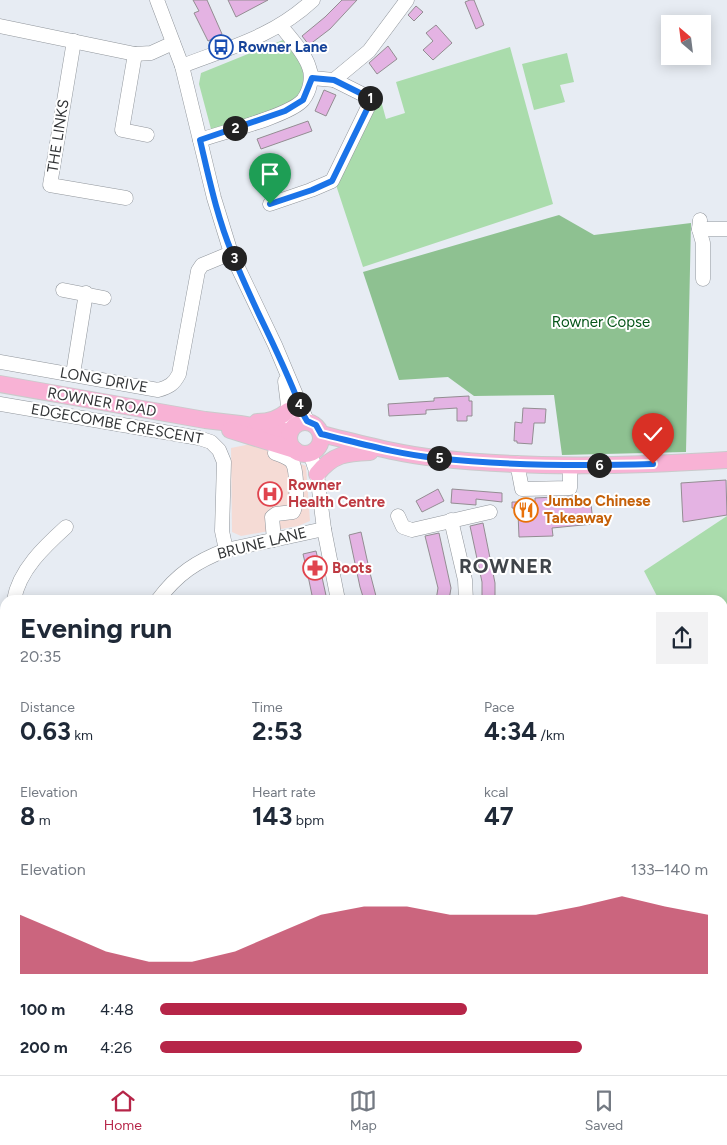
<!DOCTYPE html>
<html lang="en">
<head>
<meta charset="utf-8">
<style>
  body { margin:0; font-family:Figtree,sans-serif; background:#f2f2f3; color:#1f2937; height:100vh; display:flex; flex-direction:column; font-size:19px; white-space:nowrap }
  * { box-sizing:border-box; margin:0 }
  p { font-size:16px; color:#747a83 }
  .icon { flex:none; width:28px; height:28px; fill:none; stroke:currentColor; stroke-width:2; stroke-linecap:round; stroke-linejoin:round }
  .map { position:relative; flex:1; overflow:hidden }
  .side { position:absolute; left:0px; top:595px; width:728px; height:480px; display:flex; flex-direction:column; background:#fff; border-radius:15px 15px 0 0; box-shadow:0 2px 12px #0003 }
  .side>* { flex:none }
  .needle { width:32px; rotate:332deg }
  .fabs { position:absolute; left:661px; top:15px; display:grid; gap:10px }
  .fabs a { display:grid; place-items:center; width:50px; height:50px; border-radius:0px; background:#fff; box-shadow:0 2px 12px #0003; font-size:25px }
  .pin { position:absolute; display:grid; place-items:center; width:42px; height:42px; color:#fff; margin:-51px -21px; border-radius:50% 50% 50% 0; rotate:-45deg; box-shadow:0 0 5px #0007 }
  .pin .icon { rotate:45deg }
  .km { position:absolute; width:25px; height:25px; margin:-12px; border-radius:50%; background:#222; color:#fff; font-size:14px; line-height:25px; text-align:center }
  .round { display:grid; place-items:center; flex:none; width:52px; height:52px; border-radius:0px; background:#f2f2f3 }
  .headline { display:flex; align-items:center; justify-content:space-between; height:85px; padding:0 20px }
  h1 { font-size:28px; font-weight:700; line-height:38px }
  .figures { display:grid; grid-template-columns:repeat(3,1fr); gap:8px; height:85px; padding:5px 20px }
  .figures div { display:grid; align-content:center }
  .figures b { font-size:25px; font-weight:700 }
  .figures small { font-size:14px; font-weight:400 }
  .figures p { font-size:14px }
  .chart { height:140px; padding:10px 20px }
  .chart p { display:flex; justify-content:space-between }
  .chart svg { width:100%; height:90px; margin-top:5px; fill:#b62548; opacity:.7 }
  ul { padding:0 20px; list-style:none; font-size:16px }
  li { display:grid; grid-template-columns:80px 60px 1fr; align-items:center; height:38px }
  li i { height:12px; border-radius:6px; background:#b62548 }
  .tabs { display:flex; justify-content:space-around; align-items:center; height:70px; border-top:1px solid #e0e1e3; background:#fff; font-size:14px; color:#747a83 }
  .tabs a { display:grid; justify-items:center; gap:2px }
  .tabs .on { color:#b62548 }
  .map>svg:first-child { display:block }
</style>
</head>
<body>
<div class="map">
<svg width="727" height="1075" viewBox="0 0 727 1075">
  <rect width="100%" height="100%" fill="#e7ecf3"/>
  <polygon fill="#d5e0eb" points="727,956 727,1075 586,1075 582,1070 722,1070 722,958"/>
  <polygon fill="#f5dbd5" points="251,444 306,466 310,521 298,526 241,536 232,532 231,448"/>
  <g fill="#aadcac">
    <path d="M 283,40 L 304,67 C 304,75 304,88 300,95 C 292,107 236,122 220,131 L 211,129 L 199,84 L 201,73 Z"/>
    <polygon points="510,47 553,204 363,267 335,182 380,97 386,119 405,113 396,82"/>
    <polygon points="567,53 574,82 560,85 565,102 534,110 522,64"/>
    <polygon points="727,516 727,682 723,678 722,600 659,600 644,571"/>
  </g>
  <polygon fill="#8ec191" points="559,215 594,235 691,223 686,452 562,455 554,395 474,396 448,377 399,380 363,272"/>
  <g fill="#e4b3e3" stroke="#938d92">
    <polygon points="193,0 207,0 222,34 208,41 194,13 199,11"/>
    <polygon points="228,0 268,0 236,17"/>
    <polygon points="342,0 357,0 330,29 309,45 302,36 325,17"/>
    <polygon points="470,0 474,0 484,25 476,29 465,2"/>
    <polygon points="416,6 423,12 414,21 408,15"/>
    <polygon points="436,25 452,43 433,60 423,50 433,41 426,33"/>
    <polygon points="388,46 397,59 377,74 369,63"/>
    <polygon points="324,90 336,95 326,116 315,111"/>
    <polygon points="308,121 312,131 261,149 257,139"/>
    <polygon points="469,396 469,401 472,401 472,416 467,416 467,421 457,421 457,408 426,410 426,414 389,416 388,404 434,401 434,398"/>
    <polygon points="523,408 546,409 545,423 534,423 532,444 517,443 517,441 514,441 515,422 522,423"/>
    <polygon points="726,480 727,515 683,522 681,483"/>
    <polygon points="438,489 444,501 422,512 416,501"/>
    <polygon points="452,489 502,493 502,502 476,499 476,505 451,503"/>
    <polygon points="573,496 574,503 591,503 593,524 552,528 553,536 519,537 518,513 532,510 512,508 512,502 535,502 535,498"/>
    <polygon points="483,523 495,583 495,600 482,600 482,582 470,526"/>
    <polygon points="361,532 370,573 377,600 364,600 360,587 349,535"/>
    <polygon points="439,533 451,588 449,600 436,600 438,588 425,536"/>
    <polygon points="316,551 320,568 327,600 313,600 307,571 303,554"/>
  </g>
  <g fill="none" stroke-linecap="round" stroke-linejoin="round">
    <g stroke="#91969c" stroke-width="15">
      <g id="minor">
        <polyline points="157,0 182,66 214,198 231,253 275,345 307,421"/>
        <polyline points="0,26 135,54 151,53 173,43"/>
        <polyline points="74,41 50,185 126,198"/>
        <polyline points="135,54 122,130 147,135"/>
        <path d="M 182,66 C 231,47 273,37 313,0"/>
        <polyline points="312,78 334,80 369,51 407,0"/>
        <path d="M 200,140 C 223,132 289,116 303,100 C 310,91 313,77 309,67 C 304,52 291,39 281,26"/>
        <polyline points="270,204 311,190 332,181 372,99 334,80"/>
        <polyline points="700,220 699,229 703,243 703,279"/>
        <polyline points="699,229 727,229"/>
        <polyline points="63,290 104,298"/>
        <path d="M 0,362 L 158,390 C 169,387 174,384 179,374 L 198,271 L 202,265 L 231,253"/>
        <polyline points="73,374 86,293"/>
        <polyline points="285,381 291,430"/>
        <polyline points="0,404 199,438 211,442 219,450 224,462 222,531 226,550"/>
        <polyline points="310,453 317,474 324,529 338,600"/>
        <polyline points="517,463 522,489 570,488 570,466"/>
        <polyline points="398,516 403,527 412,530 490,512"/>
        <polyline points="451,520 465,580 466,600"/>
        <path d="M 274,540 L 272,517 L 276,514 L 293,512 C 298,506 297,469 292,462 C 288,457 280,455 275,453"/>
        <path d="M 14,600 C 19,570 45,546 66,527"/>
        <path d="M 158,600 C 177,574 197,561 226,550 L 324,529"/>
        <polyline points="0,741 5,740"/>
        <polyline points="722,786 727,782"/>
        <polyline points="0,903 5,900"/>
        <polyline points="0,939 5,949"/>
        <polyline points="0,1006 5,1003"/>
        <polyline points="499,1070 503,1075"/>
        <polyline points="70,1075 76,1070"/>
        <polyline points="461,1075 473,1070"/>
      </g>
    </g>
    <g stroke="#cacacb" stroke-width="18">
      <g id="major">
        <polyline points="0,384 205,420 240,424 290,432"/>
        <circle cx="305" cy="438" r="16"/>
        <path d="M 257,422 C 270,422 278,419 288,411"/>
        <polyline points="230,430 295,450"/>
        <path d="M 321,434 C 359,443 397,454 436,458 C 532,469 630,466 727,460"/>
        <path d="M 317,474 C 333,454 346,453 370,452"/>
      </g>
    </g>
    <use href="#minor" stroke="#fff" stroke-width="14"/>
    <use href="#major" stroke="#f8b2d5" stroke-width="16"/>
  </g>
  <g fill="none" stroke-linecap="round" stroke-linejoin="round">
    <g stroke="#fff" stroke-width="10">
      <path id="route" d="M 270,204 L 312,190 L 332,181 L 372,99 L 334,80 L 312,78 L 303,100 L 285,111 L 200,140 C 209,178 217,217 232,253 C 253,308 283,358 303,414 L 307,421 L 316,425 L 321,434 C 359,443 397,454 436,458 C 508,466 581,466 653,464"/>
    </g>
    <use href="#route" stroke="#1a73e8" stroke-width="6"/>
  </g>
  <defs>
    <g id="bus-ring" transform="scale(1.25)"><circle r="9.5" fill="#fff" stroke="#1a4fb4" stroke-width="1.5"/><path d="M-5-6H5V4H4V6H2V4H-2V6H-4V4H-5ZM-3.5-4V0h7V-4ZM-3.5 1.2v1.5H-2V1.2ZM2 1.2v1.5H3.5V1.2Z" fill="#1a4fb4"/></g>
    <g id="hospital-ring" transform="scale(1.25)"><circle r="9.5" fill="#fff" stroke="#e0444e" stroke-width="1.5"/><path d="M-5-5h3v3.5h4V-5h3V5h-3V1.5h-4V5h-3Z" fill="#e0444e"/></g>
    <g id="restaurant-ring" transform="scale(1.25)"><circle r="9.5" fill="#fff" stroke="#e8710a" stroke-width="1.5"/><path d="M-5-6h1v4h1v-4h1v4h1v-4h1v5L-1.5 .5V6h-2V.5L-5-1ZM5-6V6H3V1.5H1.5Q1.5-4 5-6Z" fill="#e8710a"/></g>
    <g id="pharmacy-ring" transform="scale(1.25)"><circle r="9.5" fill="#fff" stroke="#e0444e" stroke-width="1.5"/><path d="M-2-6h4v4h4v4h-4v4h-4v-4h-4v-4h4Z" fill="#e0444e"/></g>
  </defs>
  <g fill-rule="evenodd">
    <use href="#bus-ring" x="221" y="47"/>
    <use href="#hospital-ring" x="270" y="494"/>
    <use href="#restaurant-ring" x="526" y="510"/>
    <use href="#pharmacy-ring" x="315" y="568"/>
  </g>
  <g text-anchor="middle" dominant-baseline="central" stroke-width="4" stroke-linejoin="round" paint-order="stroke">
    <g font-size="15" font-weight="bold" fill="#164399" stroke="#fff" text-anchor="start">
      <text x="238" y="47">Rowner Lane</text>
    </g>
    <g font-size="15" fill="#323436" stroke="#fff">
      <text transform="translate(58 136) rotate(-81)">THE LINKS</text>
      <text transform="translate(104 380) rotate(10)">LONG DRIVE</text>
      <text transform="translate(102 402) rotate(10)">ROWNER ROAD</text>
      <text transform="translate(117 424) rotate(10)">EDGECOMBE CRESCENT</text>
      <text transform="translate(262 543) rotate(-14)">BRUNE LANE</text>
    </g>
    <g font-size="15" fill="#055519" stroke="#fff">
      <text x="601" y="322">Rowner Copse</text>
    </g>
    <g font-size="15" font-weight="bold" fill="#be3a42" stroke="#fff" text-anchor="start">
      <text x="288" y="485">Rowner<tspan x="288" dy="17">Health Centre</tspan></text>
      <text x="332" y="568">Boots</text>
    </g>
    <g font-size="15" font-weight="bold" fill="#c56008" stroke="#fff" text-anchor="start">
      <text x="544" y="501">Jumbo Chinese<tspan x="544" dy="17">Takeaway</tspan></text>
    </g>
    <g font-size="20" font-weight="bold" letter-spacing="1" fill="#40454a" stroke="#fff">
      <text x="506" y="566">ROWNER</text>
    </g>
  </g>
</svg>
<div class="fabs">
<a><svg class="needle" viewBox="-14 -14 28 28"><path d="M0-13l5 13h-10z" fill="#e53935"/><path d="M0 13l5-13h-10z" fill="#747a83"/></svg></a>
</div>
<div class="pin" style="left:270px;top:204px;background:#1e9e55"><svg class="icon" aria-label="arrive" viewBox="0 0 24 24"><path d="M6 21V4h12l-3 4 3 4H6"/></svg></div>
<div class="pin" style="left:653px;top:464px;background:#d93025"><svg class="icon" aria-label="check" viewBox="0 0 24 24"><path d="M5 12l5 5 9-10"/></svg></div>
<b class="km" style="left:370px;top:98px">1</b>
<b class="km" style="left:235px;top:128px">2</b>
<b class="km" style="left:234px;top:258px">3</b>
<b class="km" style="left:299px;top:404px">4</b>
<b class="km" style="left:439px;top:458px">5</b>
<b class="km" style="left:599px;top:465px">6</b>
<section class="side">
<div class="headline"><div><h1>Evening run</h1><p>20:35</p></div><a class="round"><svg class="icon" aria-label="share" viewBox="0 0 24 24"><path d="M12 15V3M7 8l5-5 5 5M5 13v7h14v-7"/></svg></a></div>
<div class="figures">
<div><p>Distance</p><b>0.63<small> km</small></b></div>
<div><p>Time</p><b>2:53</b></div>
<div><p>Pace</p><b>4:34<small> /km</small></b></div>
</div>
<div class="figures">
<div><p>Elevation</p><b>8<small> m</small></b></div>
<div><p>Heart rate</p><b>143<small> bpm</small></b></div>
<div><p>kcal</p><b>47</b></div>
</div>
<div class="chart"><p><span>Elevation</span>133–140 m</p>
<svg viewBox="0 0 160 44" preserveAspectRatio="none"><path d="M0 44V15L10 24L20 33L30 38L40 38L50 33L60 24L70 15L80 11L90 11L100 15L110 15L120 15L130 11L140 6L150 11L160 15V44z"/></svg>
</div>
<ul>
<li><b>100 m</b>4:48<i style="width:56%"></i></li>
<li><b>200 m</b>4:26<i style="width:77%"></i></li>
</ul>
</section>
</div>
<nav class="tabs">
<a class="on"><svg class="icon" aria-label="home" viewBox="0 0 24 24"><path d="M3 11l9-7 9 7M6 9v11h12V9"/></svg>Home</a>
<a><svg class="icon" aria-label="map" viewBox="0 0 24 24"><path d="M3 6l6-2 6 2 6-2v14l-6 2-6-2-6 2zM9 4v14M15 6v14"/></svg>Map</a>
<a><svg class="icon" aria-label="saved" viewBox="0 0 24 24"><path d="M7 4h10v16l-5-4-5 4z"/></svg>Saved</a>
</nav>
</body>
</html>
